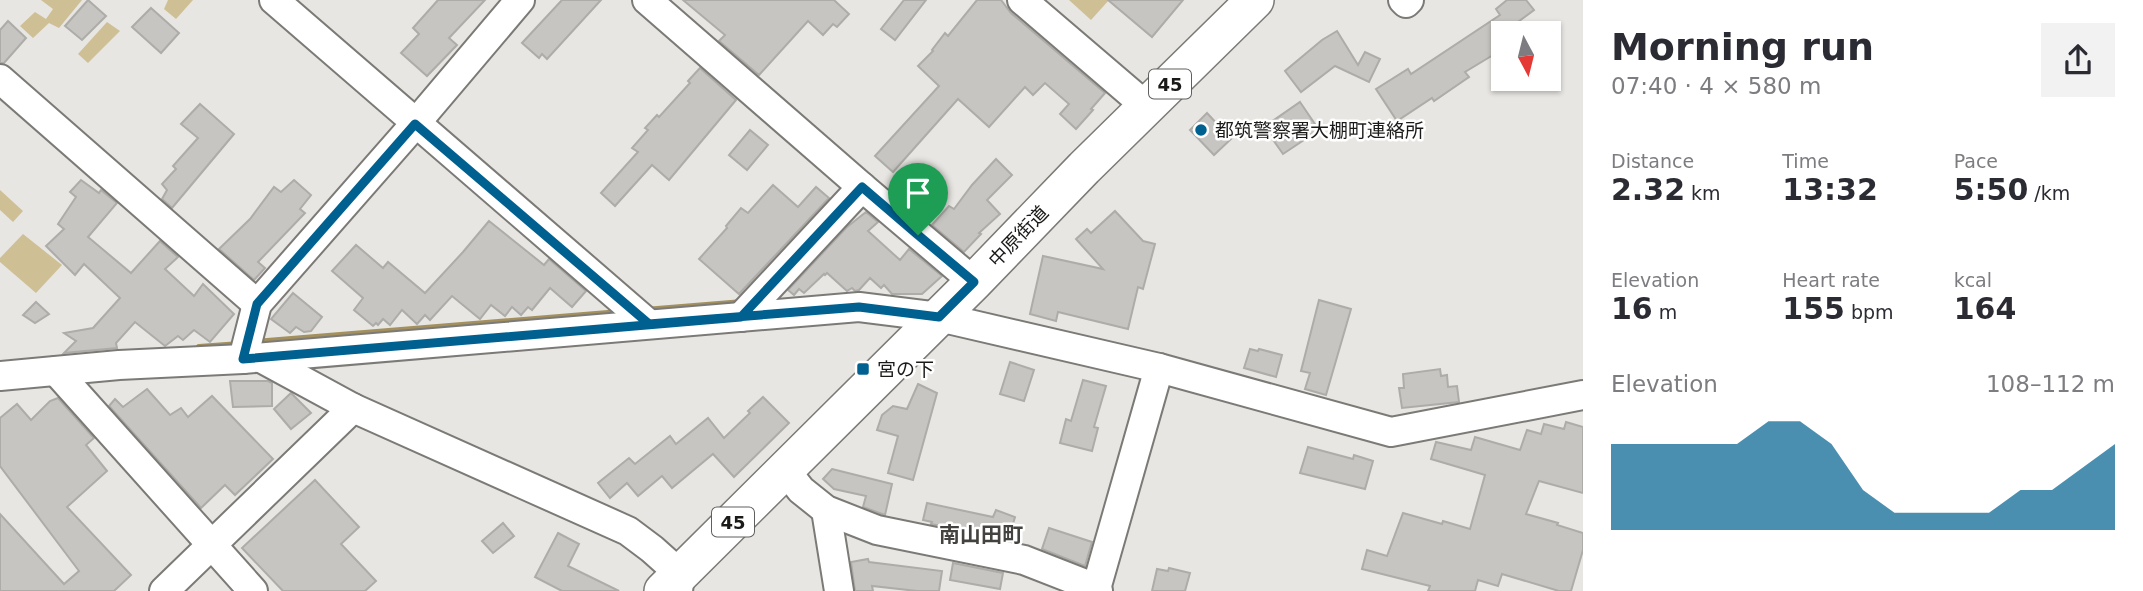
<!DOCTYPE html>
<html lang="en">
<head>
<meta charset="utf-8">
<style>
  body { margin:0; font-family:"DejaVu Sans","Noto Sans JP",sans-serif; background:#f2f2f3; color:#2b2b33; height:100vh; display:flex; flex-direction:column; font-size:26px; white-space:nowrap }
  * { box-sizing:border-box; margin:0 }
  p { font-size:23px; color:#7c7c81 }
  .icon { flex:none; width:38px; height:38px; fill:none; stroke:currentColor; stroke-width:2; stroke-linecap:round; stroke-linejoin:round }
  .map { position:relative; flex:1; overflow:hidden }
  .panel { display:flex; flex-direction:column; background:#fff; width:560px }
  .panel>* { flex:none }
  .needle { width:46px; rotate:173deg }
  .fabs { position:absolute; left:1491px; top:21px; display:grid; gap:14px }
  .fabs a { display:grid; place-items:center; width:70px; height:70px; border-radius:0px; background:#fff; box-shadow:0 2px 5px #0004; font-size:35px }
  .pin { position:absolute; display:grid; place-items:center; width:60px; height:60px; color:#fff; margin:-72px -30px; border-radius:50% 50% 50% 0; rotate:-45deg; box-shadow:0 0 7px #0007 }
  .pin .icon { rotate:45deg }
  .round { display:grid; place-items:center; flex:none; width:74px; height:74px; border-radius:0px; background:#f2f2f3 }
  .overview { display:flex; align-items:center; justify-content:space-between; height:119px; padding:0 28px }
  h1 { font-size:38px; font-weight:700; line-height:52px }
  .figures { display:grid; grid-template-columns:repeat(3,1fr); gap:10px; height:119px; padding:7px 28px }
  .figures div { display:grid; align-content:center }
  .figures b { font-size:30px; font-weight:700 }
  .figures small { font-size:19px; font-weight:400 }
  .figures p { font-size:19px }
  .chart { height:196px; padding:14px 28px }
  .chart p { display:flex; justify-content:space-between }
  .chart svg { width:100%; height:126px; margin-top:7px; fill:#006190; opacity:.7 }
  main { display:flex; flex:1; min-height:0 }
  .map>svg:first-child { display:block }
</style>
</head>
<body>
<main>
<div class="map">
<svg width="1583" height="591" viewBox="0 0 1583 591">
  <rect width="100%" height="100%" fill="#e7e6e2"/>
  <g fill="#cfbf95">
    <polygon points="41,0 82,0 59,28 49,23 33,38 20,26 35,12 46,19 53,9"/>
    <polygon points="168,0 193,0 176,19 164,9"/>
    <polygon points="1069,0 1109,0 1091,20"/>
    <polygon points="107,22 120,31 88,63 78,54"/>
    <polygon points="0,190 23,211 13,222 0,210"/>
    <polygon points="23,234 62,265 36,293 0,262 0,258"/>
  </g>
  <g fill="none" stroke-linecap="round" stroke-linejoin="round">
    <g stroke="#a3905d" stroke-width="6">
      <polyline points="645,310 743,302"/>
      <polyline points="255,342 620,312"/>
      <polyline points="199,347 240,344"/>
    </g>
  </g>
  <g fill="#c7c5c1" stroke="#adaca8" stroke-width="2">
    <polygon points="88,0 106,16 82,40 65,26"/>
    <polygon points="438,0 485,0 449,38 457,45 427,76 401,53 419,34 413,28"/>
    <polygon points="562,0 601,0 547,59 542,54 539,58 522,43"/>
    <polygon points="683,0 834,0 849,14 837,27 833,24 823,35 808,21 759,75 719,41 725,35"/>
    <polygon points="904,0 926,0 895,40 881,29"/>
    <polygon points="977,0 1001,0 1011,13 1105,93 1091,109 1093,110 1076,129 1060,114 1069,104 1045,83 1033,95 1025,87 989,127 958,99 893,172 875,156 939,86 918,66 933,51 932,50 945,33 948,36"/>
    <polygon points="1108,0 1183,0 1152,37"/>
    <polygon points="1507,0 1526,0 1534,10 1503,33 1503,49 1465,72 1469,77 1434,101 1432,98 1397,121 1376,89 1408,69 1411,74 1500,15 1496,9"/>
    <polygon points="151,8 179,33 161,53 132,27"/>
    <polygon points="8,21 26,38 4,63 0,63 0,30"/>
    <polygon points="1337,31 1358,65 1365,52 1380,59 1369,82 1335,66 1301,92 1285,71 1322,40"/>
    <polygon points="700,68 736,100 669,180 652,165 615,206 601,193 638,152 632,148 648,130 645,128 657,115 659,117 690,83 688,81"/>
    <polygon points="1300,102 1319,130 1283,154 1264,127"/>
    <polygon points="200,104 234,134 172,208 162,199 167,190 162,184 176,169 173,166 198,138 181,124"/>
    <polygon points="1207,113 1231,139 1214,155 1190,130"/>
    <polygon points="750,130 768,145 747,170 729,155"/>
    <polygon points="996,159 1012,175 987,200 1000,214 979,233 981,234 964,252 932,225 949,206 954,209 972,185"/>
    <polygon points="81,180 99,193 101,190 117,203 88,237 131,273 160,241 178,257 165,269 194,296 203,284 234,314 210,342 194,330 183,340 178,336 165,346 135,322 116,343 117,348 64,353 76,341 64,333 93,328 120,298 84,264 75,275 46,246 64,229 58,224 76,197 70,192"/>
    <polygon points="294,180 311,195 300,209 305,213 258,262 265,268 254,280 219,249 250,219 274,187 281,192"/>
    <polygon points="773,185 798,207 816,187 829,198 739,294 699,259 727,228 726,226 741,208 748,213"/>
    <polygon points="1115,211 1143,241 1155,244 1143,289 1138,287 1128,329 1058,312 1056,321 1030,314 1043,256 1103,269 1076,239 1087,229 1091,233"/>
    <polygon points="866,212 878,222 868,231 900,260 909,249 942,276 922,294 892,294 884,285 881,288 870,278 859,290 855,291 852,288 847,291 827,273 825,275 824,274 804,293 799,289 794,295 788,290 847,227"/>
    <polygon points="489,221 544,265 549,259 586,291 572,307 550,288 532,310 528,307 521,315 512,307 505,316 491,305 480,319 452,296 430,320 425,315 417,324 402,310 390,325 383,319 378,325 376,323 373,326 354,310 363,298 332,271 356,245 383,268 388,262 425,293 463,252"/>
    <polygon points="293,293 322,317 311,331 304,332 296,327 290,333 271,319"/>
    <polygon points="1319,300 1351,309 1326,395 1305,389 1310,373 1301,371"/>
    <polygon points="36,302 49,314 35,323 23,315"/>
    <polygon points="1250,349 1258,351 1259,349 1282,355 1276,377 1244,368"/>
    <polygon points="1010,362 1034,370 1024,401 1000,394"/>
    <polygon points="1440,369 1441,376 1447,375 1448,387 1457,386 1459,402 1402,408 1399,388 1404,388 1403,374"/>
    <polygon points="1083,380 1106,386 1094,427 1098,428 1092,451 1060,443 1066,419 1071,421"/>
    <polygon points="230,381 268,381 272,383 272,406 233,407"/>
    <polygon points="918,384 937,393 913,480 888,473 898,436 877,430 882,415 893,406 907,409"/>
    <polygon points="147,389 170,415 181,408 188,417 212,396 273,459 235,495 225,485 201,508 109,406 115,399 123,407"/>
    <polygon points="291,393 311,413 291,429 274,409"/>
    <polygon points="763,397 789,423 734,477 713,454 672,488 662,476 638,496 627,483 610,498 598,483 629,458 635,464 670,436 676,444 708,418 724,438 750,413 748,411"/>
    <polygon points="58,398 94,438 86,445 107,471 67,507 131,575 114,591 0,591 0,514 64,584 79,571 0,466 0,418 17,404 31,420 50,401"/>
    <polygon points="1566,422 1583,427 1583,493 1539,481 1526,514 1558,523 1557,525 1583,533 1583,550 1571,591 1559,591 1502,574 1498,586 1478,580 1475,591 1428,591 1430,586 1362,569 1367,550 1387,556 1403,513 1442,524 1443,521 1470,529 1485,475 1431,459 1436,442 1471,450 1475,437 1520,450 1527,430 1541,434 1544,424 1564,429"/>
    <polygon points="1308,447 1353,459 1354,455 1373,461 1365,489 1300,473"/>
    <polygon points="832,469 892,484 885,515 863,507 866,496 834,489 823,479"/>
    <polygon points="315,480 359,527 341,544 376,581 365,591 283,591 242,548"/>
    <polygon points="927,503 993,517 996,510 1015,517 1008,540 931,524 932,522 923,520"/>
    <polygon points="503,523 514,536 493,553 482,541"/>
    <polygon points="1049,528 1092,542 1085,566 1042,549"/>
    <polygon points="558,533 579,544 568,566 619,591 562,591 535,577"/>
    <polygon points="868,559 869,562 942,571 939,591 917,591 872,586 873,591 855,591 851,562"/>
    <polygon points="953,563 1003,573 1000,589 950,580"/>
    <polygon points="1169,568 1190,573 1185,591 1152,591 1157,569 1168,571"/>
  </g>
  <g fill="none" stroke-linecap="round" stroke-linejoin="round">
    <g stroke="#7b7a76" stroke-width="32">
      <g id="minor">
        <polyline points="274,0 649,324"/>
        <polyline points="647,0 862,187 974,282"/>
        <polyline points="1022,0 1147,107"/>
        <polyline points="1403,0 1406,3 1409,0"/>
        <polyline points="0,79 257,304"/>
        <polyline points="741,317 862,187"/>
        <polyline points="261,358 353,408 628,531 652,549 680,574 678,591"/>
        <polyline points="243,359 257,304 415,124 520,0"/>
        <polyline points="56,371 253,591"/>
        <polyline points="0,376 119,365 243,359 859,307 939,317 1159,368 1391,432 1583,395"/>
        <polyline points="786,471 801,490 826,510 877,530 1024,560 1088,585 1098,591"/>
        <polyline points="826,510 839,591"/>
        <polyline points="1096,589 1159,368"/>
        <polyline points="164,591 353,408"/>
      </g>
    </g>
    <g stroke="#7b7a76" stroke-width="40">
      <polyline id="major" points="663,591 974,282 1084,168 1255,0"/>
    </g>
    <use href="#minor" stroke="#fff" stroke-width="28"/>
    <use href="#major" stroke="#fff" stroke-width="37"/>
  </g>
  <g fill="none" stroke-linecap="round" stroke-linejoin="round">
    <g stroke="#fff" stroke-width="14">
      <polyline id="route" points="918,235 862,187 741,317 243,359 257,304 415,124 649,324 859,307 939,317 974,282 918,235"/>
    </g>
    <use href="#route" stroke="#006190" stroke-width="9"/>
  </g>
  <g fill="#006190" stroke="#fff" stroke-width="2.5">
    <circle cx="1201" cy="130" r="7"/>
    <rect x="856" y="362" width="14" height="14" rx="3.5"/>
  </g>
  <g text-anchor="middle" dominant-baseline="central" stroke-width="5" stroke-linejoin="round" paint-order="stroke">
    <g fill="#fff" stroke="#5f5f5d" stroke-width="2">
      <rect x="1149" y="69.5" width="42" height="29" rx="5"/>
      <rect x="712" y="507.5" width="42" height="29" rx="5"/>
    </g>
    <g font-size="18" font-weight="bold" fill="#1a1a18">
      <text x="1170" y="84">45</text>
      <text x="733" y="522">45</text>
    </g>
    <g font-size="19" fill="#1a1a18" stroke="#fff" text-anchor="start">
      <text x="1215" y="130">都筑警察署大棚町連絡所</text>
      <text x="877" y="369">宮の下</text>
    </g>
    <g font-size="19" fill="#1a1a18" stroke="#fff">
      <text transform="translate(1018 236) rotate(-46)">中原街道</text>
    </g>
    <g font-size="21" font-weight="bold" fill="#43423f" stroke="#fff">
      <text x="981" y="535">南山田町</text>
    </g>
  </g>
</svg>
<div class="fabs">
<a><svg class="needle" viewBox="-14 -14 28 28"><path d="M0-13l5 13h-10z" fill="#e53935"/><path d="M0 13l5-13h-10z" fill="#7c7c81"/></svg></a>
</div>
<div class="pin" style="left:918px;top:235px;background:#1e9e55"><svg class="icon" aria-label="arrive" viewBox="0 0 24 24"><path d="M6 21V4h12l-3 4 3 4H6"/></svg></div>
</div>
<section class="panel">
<div class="overview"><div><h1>Morning run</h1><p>07:40 · 4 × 580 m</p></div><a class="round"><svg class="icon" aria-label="share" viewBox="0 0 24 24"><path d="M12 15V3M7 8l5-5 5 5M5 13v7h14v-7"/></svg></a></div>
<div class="figures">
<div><p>Distance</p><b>2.32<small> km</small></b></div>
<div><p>Time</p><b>13:32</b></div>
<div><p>Pace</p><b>5:50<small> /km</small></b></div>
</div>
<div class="figures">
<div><p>Elevation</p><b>16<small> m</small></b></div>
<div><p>Heart rate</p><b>155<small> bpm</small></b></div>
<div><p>kcal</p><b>164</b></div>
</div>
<div class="chart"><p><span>Elevation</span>108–112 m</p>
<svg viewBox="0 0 160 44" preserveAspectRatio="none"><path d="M0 44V14L10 14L20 14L30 14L40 14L50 6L60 6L70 14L80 30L90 38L100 38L110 38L120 38L130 30L140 30L150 22L160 14V44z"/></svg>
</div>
</section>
</main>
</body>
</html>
